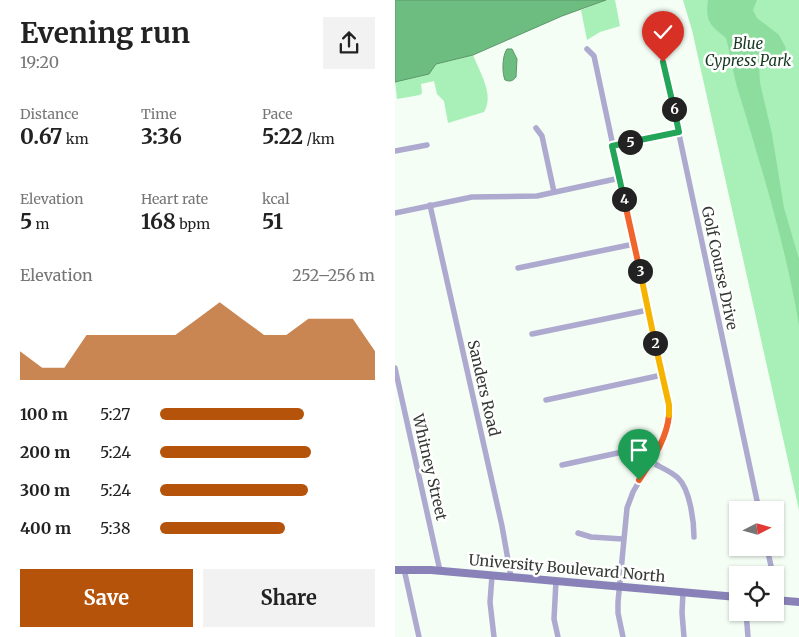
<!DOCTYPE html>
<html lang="en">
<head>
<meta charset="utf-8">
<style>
  body { margin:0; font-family:Merriweather,serif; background:#f2f2f2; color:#222; height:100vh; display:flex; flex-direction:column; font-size:19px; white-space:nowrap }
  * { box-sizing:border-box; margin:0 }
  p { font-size:16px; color:#767676 }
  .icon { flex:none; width:28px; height:28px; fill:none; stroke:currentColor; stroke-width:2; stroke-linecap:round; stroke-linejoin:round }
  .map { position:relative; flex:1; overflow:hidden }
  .panel { display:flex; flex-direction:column; background:#fff; width:395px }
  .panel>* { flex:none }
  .needle { width:32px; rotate:84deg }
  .tools { position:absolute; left:334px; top:501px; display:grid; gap:10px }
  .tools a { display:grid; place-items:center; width:55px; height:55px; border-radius:0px; background:#fff; box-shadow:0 1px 4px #0004; font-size:25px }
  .pin { position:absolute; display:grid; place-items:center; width:42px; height:42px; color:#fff; margin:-51px -21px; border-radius:50% 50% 50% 0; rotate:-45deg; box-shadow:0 0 5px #0007 }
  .pin .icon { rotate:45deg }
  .km { position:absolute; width:25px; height:25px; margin:-12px; border-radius:50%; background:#222; color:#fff; font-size:14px; line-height:25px; text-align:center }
  .round { display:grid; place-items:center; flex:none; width:52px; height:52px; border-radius:0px; background:#f2f2f2 }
  .overview { display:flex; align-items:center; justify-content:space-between; height:85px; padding:0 20px }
  h1 { font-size:28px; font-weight:700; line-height:38px }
  .metrics { display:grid; grid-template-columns:repeat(3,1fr); gap:8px; height:85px; padding:5px 20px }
  .metrics div { display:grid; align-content:center }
  .metrics b { font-size:21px; font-weight:700 }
  .metrics small { font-size:14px; font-weight:400 }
  .metrics p { font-size:14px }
  .chart { height:140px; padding:10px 20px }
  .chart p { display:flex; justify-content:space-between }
  .chart svg { width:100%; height:90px; margin-top:5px; fill:#b45309; opacity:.7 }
  .cta { display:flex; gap:10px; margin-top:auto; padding:10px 20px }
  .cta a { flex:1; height:58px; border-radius:0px; background:#b45309; color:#fff; font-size:20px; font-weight:700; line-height:58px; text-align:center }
  .cta a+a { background:#f2f2f2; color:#222 }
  ul { padding:0 20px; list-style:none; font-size:16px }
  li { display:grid; grid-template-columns:80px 60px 1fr; align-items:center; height:38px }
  li i { height:12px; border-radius:6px; background:#b45309 }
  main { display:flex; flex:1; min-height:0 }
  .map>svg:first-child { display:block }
</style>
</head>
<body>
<main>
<section class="panel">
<div class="overview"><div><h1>Evening run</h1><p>19:20</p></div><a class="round"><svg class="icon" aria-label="share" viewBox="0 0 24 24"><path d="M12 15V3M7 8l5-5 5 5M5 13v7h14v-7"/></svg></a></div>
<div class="metrics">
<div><p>Distance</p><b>0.67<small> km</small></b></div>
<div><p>Time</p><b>3:36</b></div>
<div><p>Pace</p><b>5:22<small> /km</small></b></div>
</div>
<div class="metrics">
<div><p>Elevation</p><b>5<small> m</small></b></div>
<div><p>Heart rate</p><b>168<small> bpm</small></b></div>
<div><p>kcal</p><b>51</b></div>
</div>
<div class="chart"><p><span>Elevation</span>252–256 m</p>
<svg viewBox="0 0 160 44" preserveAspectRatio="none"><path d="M0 44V30L10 38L20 38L30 22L40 22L50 22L60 22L70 22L80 14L90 6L100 14L110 22L120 22L130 14L140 14L150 14L160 30V44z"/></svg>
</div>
<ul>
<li><b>100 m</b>5:27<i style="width:67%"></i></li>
<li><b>200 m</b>5:24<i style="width:70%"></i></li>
<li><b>300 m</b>5:24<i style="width:69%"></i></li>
<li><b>400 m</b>5:38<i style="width:58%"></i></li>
</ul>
<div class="cta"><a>Save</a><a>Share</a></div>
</section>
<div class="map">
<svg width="404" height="637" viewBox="0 0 404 637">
  <rect width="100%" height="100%" fill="#f4fef5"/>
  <g fill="#a8f0b7">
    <polygon points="211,0 220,0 225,26 205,32 192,40 186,10"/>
    <polygon points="288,0 404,0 404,510 297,30"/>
    <path d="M 78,55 C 84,71 100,95 89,112 L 53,123 L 49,101 L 42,94 L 39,81 L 26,84 L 27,93 L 25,95 L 2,99 L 0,82 L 34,74 L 41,64 Z"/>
  </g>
  <path fill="#8ddd9e" d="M 313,0 L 362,0 L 358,10 L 362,18 L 384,35 L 391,48 L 389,59 L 374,60 L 364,64 L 365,83 L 377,134 L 389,208 L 404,259 L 404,326 C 391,246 367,170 344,93 C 338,75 336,56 331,38 C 315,25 310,22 313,0 Z"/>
  <g fill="#6ebd80" stroke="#5d966a">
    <polygon points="0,0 211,0 167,16 78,55 41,64 34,74 0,82"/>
    <path d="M 112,49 L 117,49 L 122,59 L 121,77 C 118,81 115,82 110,80 C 107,73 107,56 112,49 Z"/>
  </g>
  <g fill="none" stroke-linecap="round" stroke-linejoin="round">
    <g stroke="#aeaacf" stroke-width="5.5">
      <polyline points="262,31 364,510"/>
      <polyline points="192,49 199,56 274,410 273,424 271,434 238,492 232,508 223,602 223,613 228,637"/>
      <polyline points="141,128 147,136 159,192"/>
      <polyline points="217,146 284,132"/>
      <polyline points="0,151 32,145"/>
      <polyline points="35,205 107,526 116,577"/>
      <polyline points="0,213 77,197 142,196 225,178"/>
      <polyline points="123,268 239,244"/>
      <polyline points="137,334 253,310"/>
      <polyline points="0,368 45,571"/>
      <polyline points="151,400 267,375"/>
      <path d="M 167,465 L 232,451 C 242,452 251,459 260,464 C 267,468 277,472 283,478 C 295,489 299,522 299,537"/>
      <polyline points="183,533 196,537 228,539"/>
      <polyline points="372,548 378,575"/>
      <polyline points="9,569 24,637"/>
      <polyline points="97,576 95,602 99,637"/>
      <polyline points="161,581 159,619 163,637"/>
      <polyline points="380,584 384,600"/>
      <polyline points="288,592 287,613 289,637"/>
      <polyline points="351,612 353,637"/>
    </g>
    <g stroke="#8982b8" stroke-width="8">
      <polyline points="0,570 36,570 342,597"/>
      <polyline points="380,600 404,602"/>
    </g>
  </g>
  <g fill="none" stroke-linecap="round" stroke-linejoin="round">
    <g stroke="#fff" stroke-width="10">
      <path id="split-1" d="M 244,480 C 257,460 272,439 274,415"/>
    </g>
    <g stroke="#fff" stroke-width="10">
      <polyline id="split-2" points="260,343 274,405 274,415"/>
    </g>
    <g stroke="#fff" stroke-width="10">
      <polyline id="split-3" points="245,271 260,343"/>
    </g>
    <g stroke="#fff" stroke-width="10">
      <polyline id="split-4" points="229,199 245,271"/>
    </g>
    <g stroke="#fff" stroke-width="10">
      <polyline id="split-5" points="229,199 217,146 235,142"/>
    </g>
    <g stroke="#fff" stroke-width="10">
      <polyline id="split-6" points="235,142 284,132 279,109"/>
    </g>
    <g stroke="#fff" stroke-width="10">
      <polyline id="split-7" points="268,62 279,109"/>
    </g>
    <use href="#split-1" stroke="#f0652b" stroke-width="6"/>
    <use href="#split-2" stroke="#f5b400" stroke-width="6"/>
    <use href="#split-3" stroke="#f5b400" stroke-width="6"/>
    <use href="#split-4" stroke="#f0652b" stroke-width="6"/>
    <use href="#split-5" stroke="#22a559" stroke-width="6"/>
    <use href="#split-6" stroke="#22a559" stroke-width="6"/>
    <use href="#split-7" stroke="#22a559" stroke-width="6"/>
  </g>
  <g text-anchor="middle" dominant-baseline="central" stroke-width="5" stroke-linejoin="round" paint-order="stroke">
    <g font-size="15" font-style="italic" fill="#16381f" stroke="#fff">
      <text x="353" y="43">Blue<tspan x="353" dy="17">Cypress Park</tspan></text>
    </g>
    <g font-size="15" fill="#353a35" stroke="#fff">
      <text transform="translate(325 268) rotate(78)">Golf Course Drive</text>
      <text transform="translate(89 388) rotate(77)">Sanders Road</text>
      <text transform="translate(35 467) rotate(77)">Whitney Street</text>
      <text transform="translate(172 568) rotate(5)">University Boulevard North</text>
    </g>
  </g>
</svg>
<div class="tools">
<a><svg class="needle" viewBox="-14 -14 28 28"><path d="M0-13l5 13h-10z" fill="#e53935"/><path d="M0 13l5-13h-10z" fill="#767676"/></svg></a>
<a><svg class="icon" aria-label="locate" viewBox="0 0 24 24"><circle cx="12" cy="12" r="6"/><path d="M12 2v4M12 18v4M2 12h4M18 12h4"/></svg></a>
</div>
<div class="pin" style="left:244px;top:480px;background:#1e9e55"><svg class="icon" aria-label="arrive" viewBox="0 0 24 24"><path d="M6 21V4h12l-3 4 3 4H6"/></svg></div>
<div class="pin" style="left:268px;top:62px;background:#d93025"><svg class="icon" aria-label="check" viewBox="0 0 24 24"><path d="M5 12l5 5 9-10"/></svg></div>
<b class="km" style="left:260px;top:343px">2</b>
<b class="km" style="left:245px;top:271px">3</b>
<b class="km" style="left:229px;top:199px">4</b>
<b class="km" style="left:235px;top:142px">5</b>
<b class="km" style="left:279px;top:109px">6</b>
</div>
</main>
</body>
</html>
